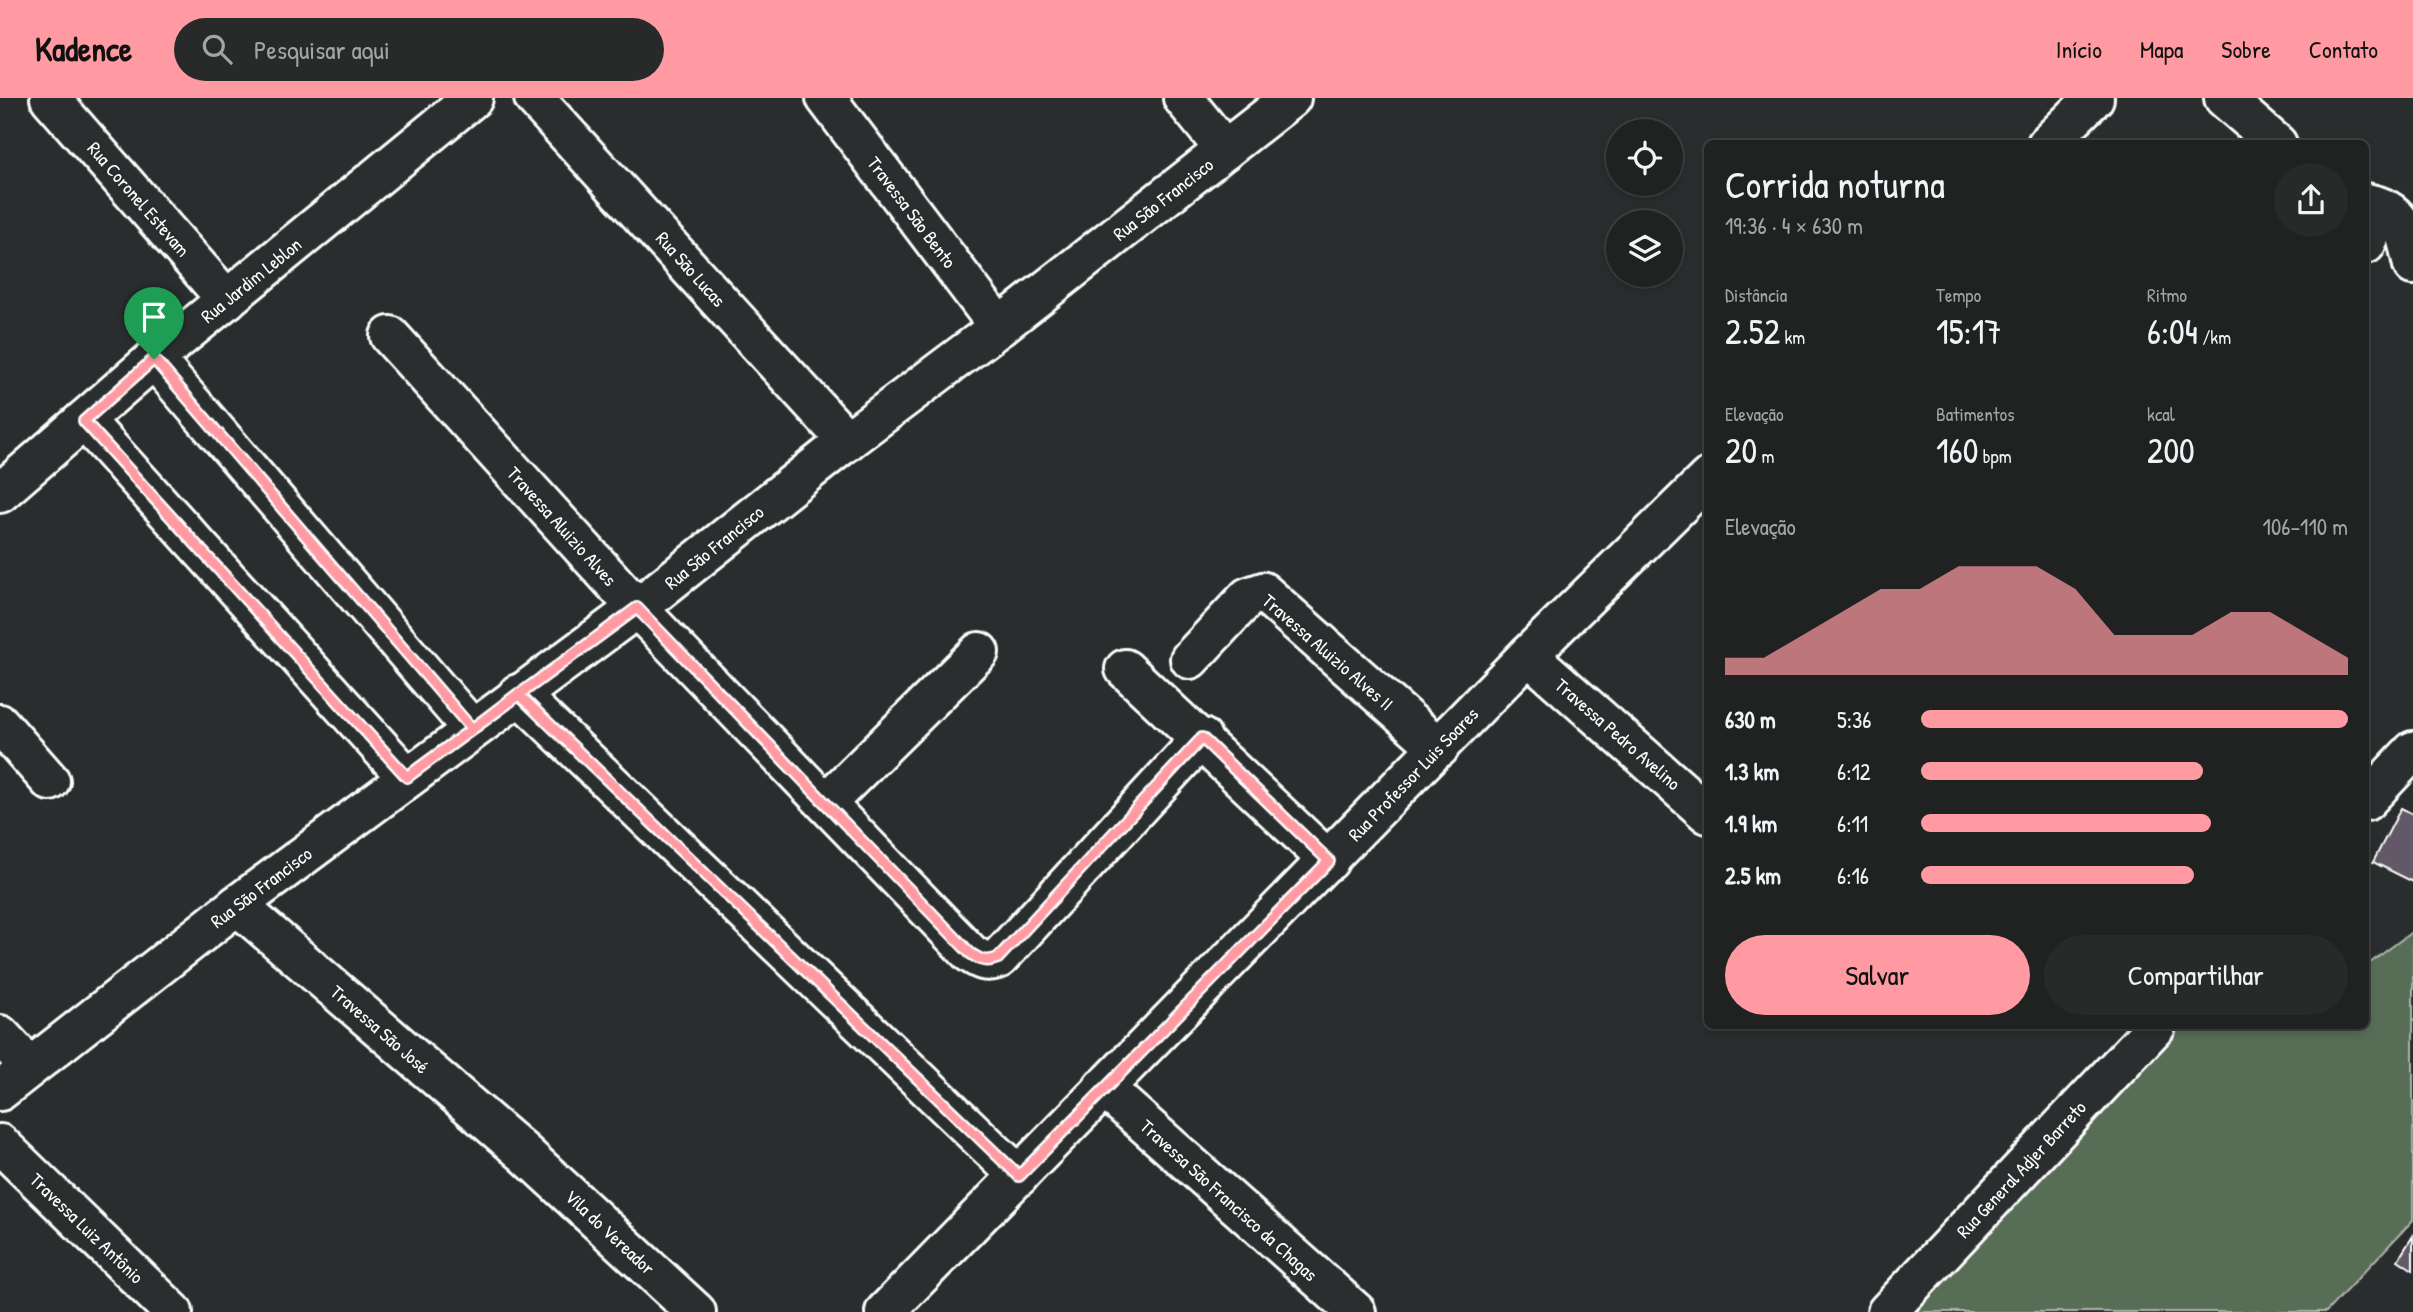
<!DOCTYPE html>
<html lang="pt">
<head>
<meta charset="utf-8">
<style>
  body { margin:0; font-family:"Patrick Hand",sans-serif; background:#282a2a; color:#f1f3f6; height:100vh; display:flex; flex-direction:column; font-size:26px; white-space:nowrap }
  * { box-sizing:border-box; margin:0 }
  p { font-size:23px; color:#a2a4a5 }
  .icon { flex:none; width:38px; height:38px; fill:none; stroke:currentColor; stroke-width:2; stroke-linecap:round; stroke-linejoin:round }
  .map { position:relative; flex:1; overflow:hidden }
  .details { position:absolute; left:1704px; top:42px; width:665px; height:889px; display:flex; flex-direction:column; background:#202222; border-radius:10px; box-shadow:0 4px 10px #0003,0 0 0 2px #3d3f40 }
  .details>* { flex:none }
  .fabs { position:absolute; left:1606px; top:21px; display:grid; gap:14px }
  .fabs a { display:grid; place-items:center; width:77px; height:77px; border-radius:50%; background:#202222; box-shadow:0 4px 10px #0003,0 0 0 2px #3d3f40; font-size:35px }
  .pin { position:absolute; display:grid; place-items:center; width:60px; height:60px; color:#fff; margin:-72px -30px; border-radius:50% 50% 50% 0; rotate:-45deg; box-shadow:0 0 7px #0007 }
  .pin .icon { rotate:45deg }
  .round { display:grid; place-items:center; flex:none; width:74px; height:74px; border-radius:37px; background:#282a2a }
  .overview { display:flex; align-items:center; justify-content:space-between; height:119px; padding:0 21px }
  h1 { font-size:38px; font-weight:600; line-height:52px }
  .stats { display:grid; grid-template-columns:repeat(3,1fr); gap:10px; height:119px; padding:7px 21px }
  .stats div { display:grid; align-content:center }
  .stats b { font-size:35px; font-weight:600 }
  .stats small { font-size:19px; font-weight:400 }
  .stats p { font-size:19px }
  .chart { height:196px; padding:14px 21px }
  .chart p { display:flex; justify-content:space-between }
  .chart svg { width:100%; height:126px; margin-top:7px; fill:#ff9aa2; opacity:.7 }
  .primary-button { display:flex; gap:14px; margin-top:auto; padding:14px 21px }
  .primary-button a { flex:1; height:80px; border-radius:42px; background:#ff9aa2; color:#111; font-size:28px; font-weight:600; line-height:80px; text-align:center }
  .primary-button a+a { background:#282a2a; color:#f1f3f6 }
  ul { padding:0 21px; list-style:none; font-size:23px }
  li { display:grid; grid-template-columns:112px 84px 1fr; align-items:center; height:52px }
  li i { height:18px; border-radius:9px; background:#ff9aa2 }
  header { display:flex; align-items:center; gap:42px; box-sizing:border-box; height:98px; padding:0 35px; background:#ff9aa2; color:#111 }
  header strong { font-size:33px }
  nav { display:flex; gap:38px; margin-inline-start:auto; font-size:24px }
  .search { width:490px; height:63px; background:#282a2a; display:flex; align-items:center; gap:18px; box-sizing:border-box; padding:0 24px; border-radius:38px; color:#a2a4a5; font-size:26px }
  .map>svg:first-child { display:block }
</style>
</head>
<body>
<header>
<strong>Kadence</strong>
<div class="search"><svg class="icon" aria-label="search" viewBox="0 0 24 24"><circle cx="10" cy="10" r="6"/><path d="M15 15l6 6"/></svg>Pesquisar aqui</div>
<nav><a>Início</a><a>Mapa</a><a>Sobre</a><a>Contato</a></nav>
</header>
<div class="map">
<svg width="2413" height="1214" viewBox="0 0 2413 1214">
  <rect width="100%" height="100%" fill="#2a2d2e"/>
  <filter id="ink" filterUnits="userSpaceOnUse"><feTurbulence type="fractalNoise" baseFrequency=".0143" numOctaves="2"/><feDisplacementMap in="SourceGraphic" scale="14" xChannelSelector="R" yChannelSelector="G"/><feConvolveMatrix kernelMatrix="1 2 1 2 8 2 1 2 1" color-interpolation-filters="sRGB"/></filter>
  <g filter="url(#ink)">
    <polygon fill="#596d57" stroke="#acb6ab" stroke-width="2" points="2413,833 2413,1122 2326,1214 1899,1214 2150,928 2366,928 2366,868"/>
    <g fill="#635867" stroke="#fff" stroke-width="2">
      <polygon points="2401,710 2413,716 2413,784 2373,764"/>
      <polygon points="2413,1138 2413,1172 2398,1162"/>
    </g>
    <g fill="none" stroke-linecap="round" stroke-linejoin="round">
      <g stroke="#fff" stroke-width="44">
        <g id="minor">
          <polyline points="50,0 227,202"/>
          <polyline points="534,0 847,343"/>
          <polyline points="826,0 999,229"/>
          <polyline points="1183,0 1225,52"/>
          <polyline points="2224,0 2277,46"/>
          <polyline points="2047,46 2094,0"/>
          <path d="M 2366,105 C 2404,112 2405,133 2413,167"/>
          <polyline points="2366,122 2371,135 2366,146"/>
          <path d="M 390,238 L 637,510 L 970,855 C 980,862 986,865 998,861 L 1202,640"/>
          <polyline points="154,261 472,631"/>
          <polyline points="84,322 407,679"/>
          <polyline points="0,395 154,261 473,0"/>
          <polyline points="1528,557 1708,716"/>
          <polyline points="1190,561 1248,499 1263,494 1439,650"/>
          <polyline points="1125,571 1329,763"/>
          <polyline points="518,596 1019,1078"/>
          <polyline points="0,626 50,683"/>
          <polyline points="2366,703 2413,653"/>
          <polyline points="826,705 979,554"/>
          <polyline points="237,807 524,1055 696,1214"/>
          <polyline points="0,937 30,969"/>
          <polyline points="1103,989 1356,1214"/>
          <polyline points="0,1046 173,1214"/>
          <polyline points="885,1214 1528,557 1708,380"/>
          <polyline points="1887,1214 2156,928"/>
        </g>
      </g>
      <g stroke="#fff" stroke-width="44">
        <polyline id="tertiary" points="0,993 237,807 637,510 847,343 999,229 1291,0"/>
      </g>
      <use href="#minor" stroke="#2a2d2e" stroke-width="38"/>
      <use href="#tertiary" stroke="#2a2d2e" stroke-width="38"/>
    </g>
  </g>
  <g fill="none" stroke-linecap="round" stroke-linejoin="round" filter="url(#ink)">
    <g stroke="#fff" stroke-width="14">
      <path id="route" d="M 154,261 L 472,631 L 518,596 L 1019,1078 L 1329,763 L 1202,640 L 998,860 C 986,865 980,862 970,855 L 637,510 L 407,679 L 84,323 L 154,261"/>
    </g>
    <use href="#route" stroke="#ff9aa2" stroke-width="9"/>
  </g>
  <g text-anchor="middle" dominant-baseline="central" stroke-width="5" stroke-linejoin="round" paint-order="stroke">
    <g font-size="19" fill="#fff" stroke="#2a2d2e">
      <text transform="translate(139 101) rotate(49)">Rua Coronel Estevam</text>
      <text transform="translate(1163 101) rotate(-38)">Rua São Francisco</text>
      <text transform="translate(912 114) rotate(53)">Travessa São Bento</text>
      <text transform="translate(691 171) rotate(48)">Rua São Lucas</text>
      <text transform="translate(251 182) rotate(-39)">Rua Jardim Leblon</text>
      <text transform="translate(562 428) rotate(48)">Travessa Aluizio Alves</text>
      <text transform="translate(714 449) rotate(-39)">Rua São Francisco</text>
      <text transform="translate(1328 554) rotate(41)">Travessa Aluizio Alves II</text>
      <text transform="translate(1618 636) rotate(41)">Travessa Pedro Avelino</text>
      <text transform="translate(1413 676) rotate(-46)">Rua Professor Luis Soares</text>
      <text transform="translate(261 789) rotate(-37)">Rua São Francisco</text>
      <text transform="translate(380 931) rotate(41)">Travessa São José</text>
      <text transform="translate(2021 1071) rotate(-47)">Rua General Adjer Barreto</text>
      <text transform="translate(1229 1102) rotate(42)">Travessa São Francisco da Chagas</text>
      <text transform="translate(87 1130) rotate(44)">Travessa Luiz Antônio</text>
      <text transform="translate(610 1134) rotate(43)">Vila do Vereador</text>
    </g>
  </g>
</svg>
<div class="fabs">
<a><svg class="icon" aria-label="locate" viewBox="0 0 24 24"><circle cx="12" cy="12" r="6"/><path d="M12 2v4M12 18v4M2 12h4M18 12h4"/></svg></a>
<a><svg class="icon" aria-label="layers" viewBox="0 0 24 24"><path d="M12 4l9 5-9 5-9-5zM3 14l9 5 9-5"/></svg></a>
</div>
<div class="pin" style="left:154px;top:261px;background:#1e9e55"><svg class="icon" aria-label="arrive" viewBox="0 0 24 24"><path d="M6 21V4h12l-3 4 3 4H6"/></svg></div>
<section class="details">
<div class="overview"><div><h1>Corrida noturna</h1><p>19:36 · 4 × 630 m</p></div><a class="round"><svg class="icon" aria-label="share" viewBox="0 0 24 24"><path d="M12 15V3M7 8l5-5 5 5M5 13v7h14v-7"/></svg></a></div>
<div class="stats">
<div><p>Distância</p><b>2.52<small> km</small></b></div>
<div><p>Tempo</p><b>15:17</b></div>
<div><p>Ritmo</p><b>6:04<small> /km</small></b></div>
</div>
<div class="stats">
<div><p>Elevação</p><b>20<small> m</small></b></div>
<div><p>Batimentos</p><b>160<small> bpm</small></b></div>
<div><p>kcal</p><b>200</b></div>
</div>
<div class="chart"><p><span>Elevação</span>106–110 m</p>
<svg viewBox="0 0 160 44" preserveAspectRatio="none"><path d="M0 44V38L10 38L20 30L30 22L40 14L50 14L60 6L70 6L80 6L90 14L100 30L110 30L120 30L130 22L140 22L150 30L160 38V44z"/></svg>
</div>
<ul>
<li><b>630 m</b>5:36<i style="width:100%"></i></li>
<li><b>1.3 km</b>6:12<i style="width:66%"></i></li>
<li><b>1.9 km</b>6:11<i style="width:68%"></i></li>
<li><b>2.5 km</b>6:16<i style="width:64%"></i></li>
</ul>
<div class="primary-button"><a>Salvar</a><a>Compartilhar</a></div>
</section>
</div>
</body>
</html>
